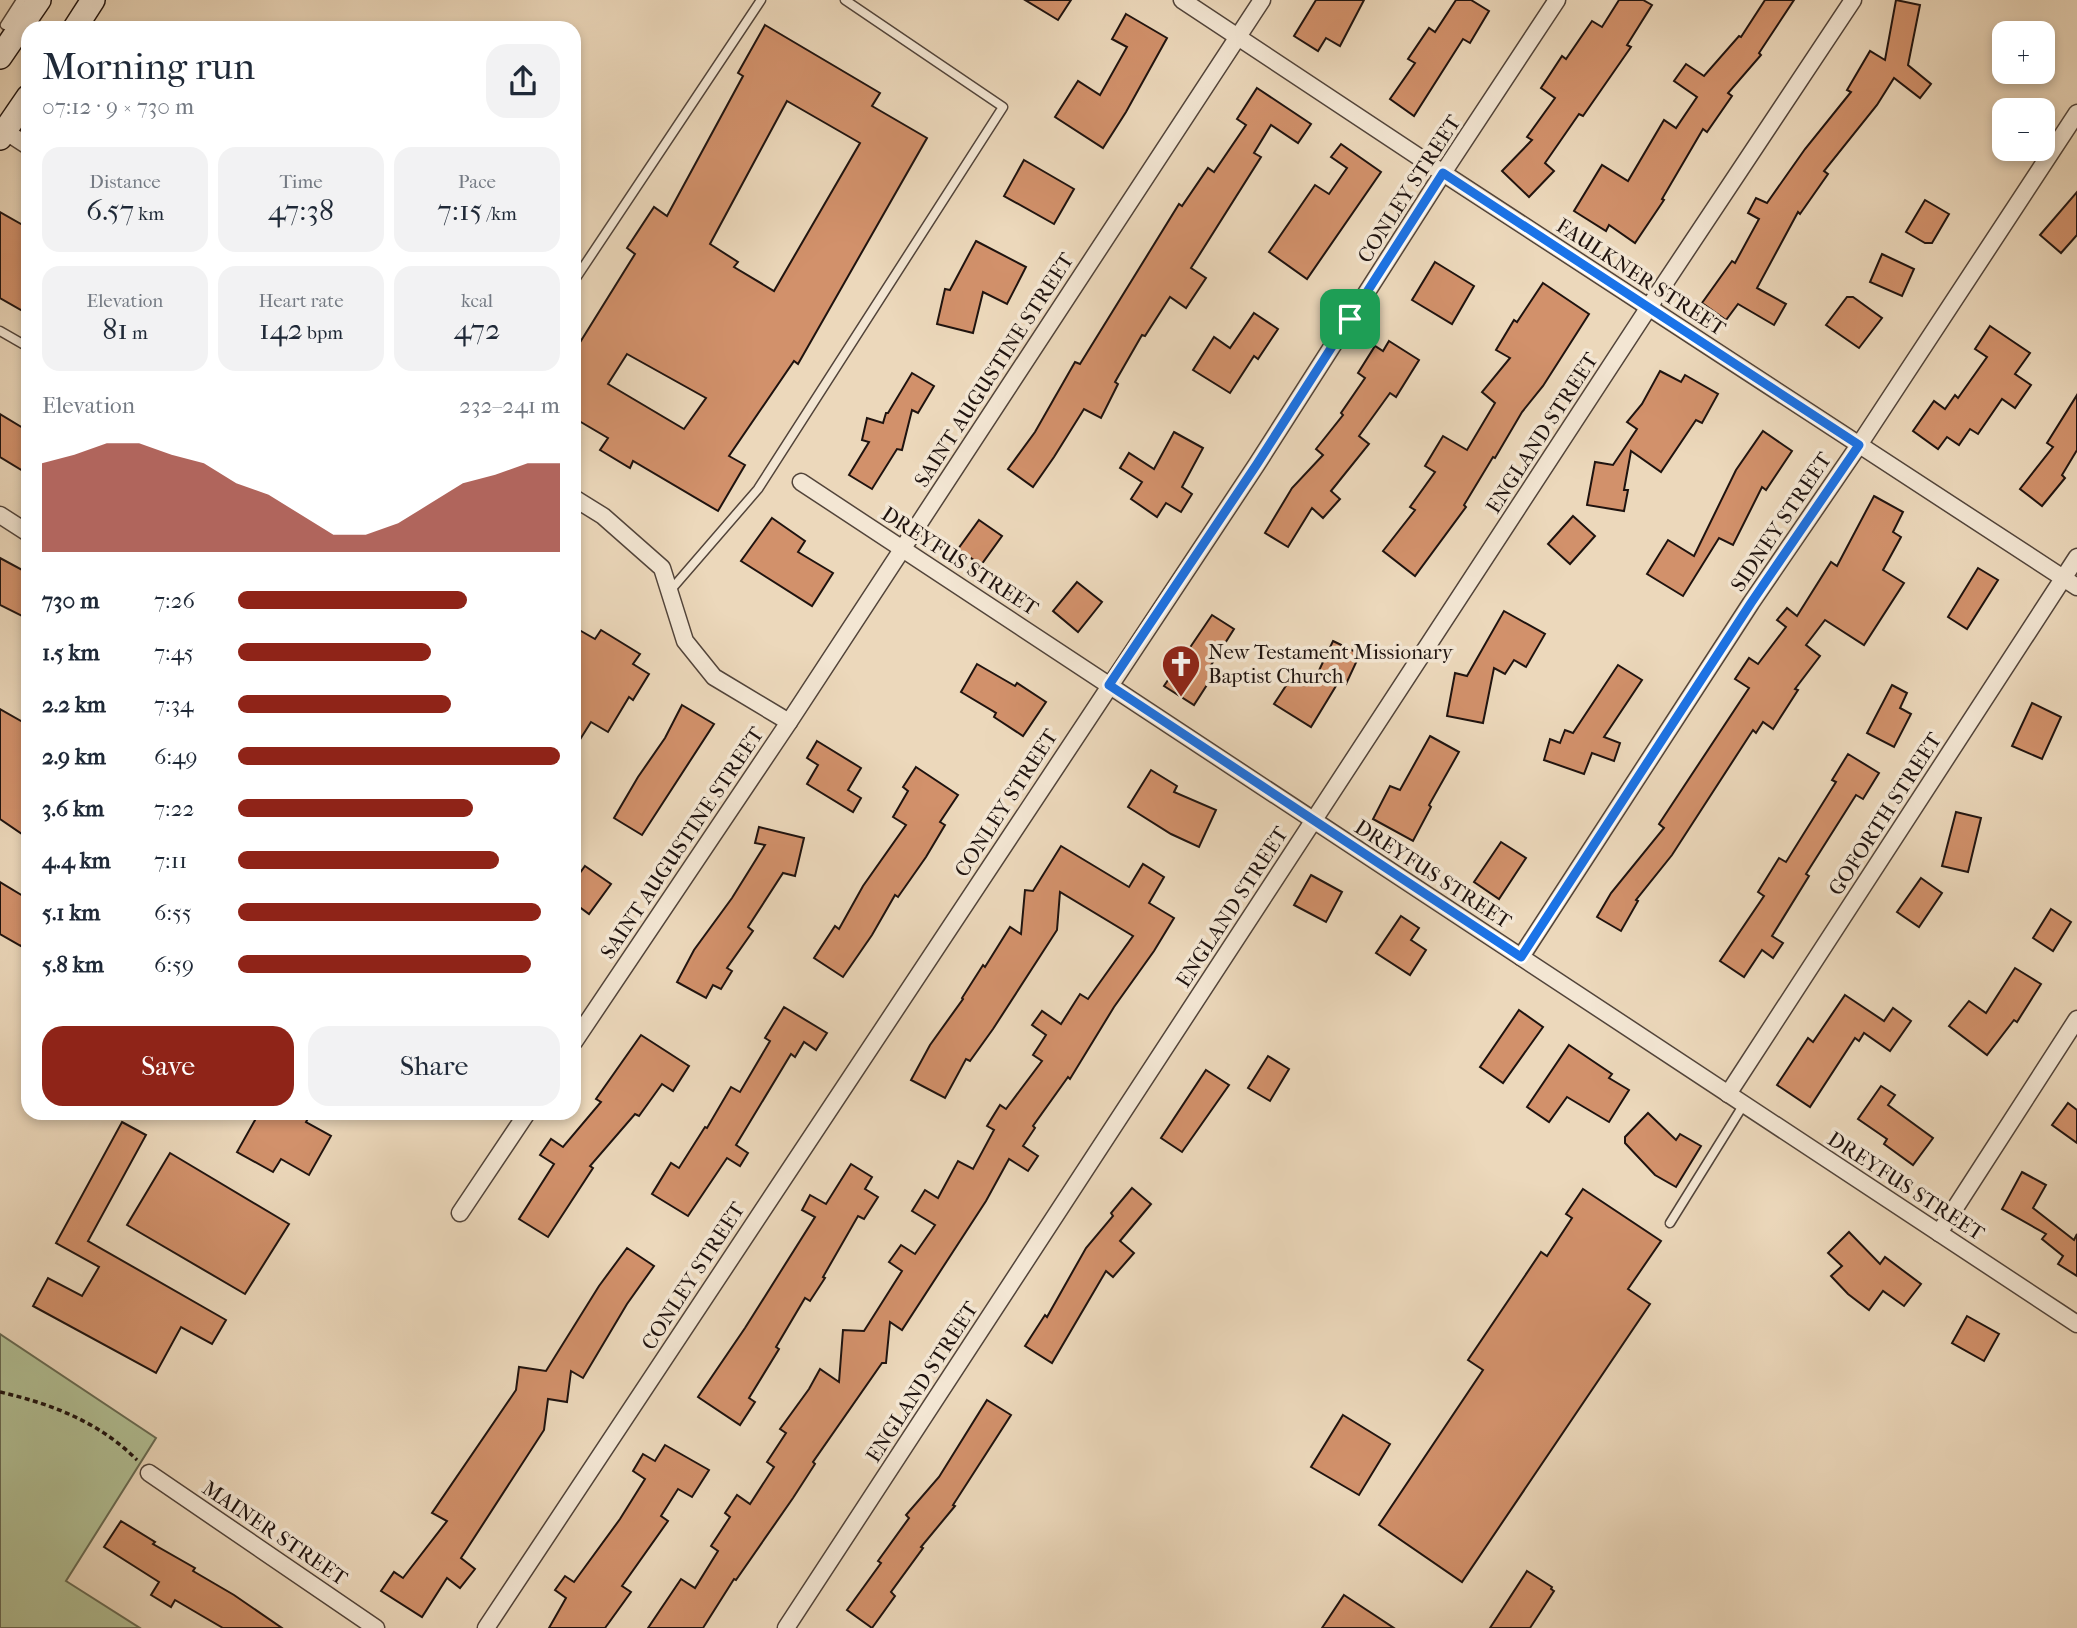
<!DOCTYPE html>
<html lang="en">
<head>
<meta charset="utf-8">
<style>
  body { margin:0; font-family:"IM FELL French Canon",serif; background:#f2f2f3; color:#1f2937; height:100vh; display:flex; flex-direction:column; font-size:26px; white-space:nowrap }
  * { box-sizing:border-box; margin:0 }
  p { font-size:23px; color:#747a83 }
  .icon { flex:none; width:38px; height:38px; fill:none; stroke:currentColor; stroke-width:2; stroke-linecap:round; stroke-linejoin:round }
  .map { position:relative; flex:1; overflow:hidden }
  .sheet { position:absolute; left:21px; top:21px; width:560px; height:1099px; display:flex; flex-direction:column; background:#fff; border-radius:21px; box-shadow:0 4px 10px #0003 }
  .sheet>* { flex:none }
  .buttons { position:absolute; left:1992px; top:21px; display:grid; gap:14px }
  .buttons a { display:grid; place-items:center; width:63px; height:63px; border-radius:14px; background:#fff; box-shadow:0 4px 10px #0003; font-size:35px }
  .pin { position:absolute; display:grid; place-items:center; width:60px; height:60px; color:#fff; margin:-30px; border-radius:14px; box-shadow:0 4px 10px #0006 }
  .round { display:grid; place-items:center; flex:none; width:74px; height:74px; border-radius:21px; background:#f2f2f3 }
  .overview { display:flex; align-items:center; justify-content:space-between; height:119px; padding:0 21px }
  h1 { font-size:38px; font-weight:600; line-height:52px }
  .stats { display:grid; grid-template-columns:repeat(3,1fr); gap:10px; height:119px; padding:7px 21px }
  .stats div { display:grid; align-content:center; border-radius:18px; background:#f2f2f3; text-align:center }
  .stats b { font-size:30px; font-weight:600 }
  .stats small { font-size:19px; font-weight:400 }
  .stats p { font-size:19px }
  .chart { height:196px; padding:14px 21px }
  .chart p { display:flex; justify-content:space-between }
  .chart svg { width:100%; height:126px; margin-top:7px; fill:#8f2418; opacity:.7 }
  .primary-button { display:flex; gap:14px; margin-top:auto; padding:14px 21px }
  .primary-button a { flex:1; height:80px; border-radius:21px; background:#8f2418; color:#fff; font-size:28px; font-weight:600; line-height:80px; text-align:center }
  .primary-button a+a { background:#f2f2f3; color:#1f2937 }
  ul { padding:0 21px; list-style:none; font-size:23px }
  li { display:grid; grid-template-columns:112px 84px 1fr; align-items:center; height:52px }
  li i { height:18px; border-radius:9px; background:#8f2418 }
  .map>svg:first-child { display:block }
</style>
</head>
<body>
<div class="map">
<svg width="2077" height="1628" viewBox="0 0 2077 1628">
  <rect width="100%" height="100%" fill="#ecd8bb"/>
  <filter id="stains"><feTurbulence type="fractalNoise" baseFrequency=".00286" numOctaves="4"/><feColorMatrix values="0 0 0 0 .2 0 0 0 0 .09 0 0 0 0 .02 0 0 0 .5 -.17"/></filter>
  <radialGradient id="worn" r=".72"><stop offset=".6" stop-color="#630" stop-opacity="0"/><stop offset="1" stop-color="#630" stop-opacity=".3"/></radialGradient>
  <polygon fill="#b2c095" stroke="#686a52" stroke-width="2" points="0,1334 156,1438 66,1581 140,1628 0,1628"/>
  <g fill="#d2916b" stroke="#1f130f" stroke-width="2" fill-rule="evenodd">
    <polygon points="1025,0 1071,0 1058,20"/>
    <polygon points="1316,0 1364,0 1340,46 1326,38 1318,51 1294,36"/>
    <polygon points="1456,0 1471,0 1489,11 1470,43 1463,39 1414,116 1390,99 1415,63 1408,59 1429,28 1435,32"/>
    <polygon points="1619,0 1643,0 1652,5 1627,45 1631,47 1583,116 1579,114 1545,163 1554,171 1529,197 1502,171 1532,140 1527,137 1555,98 1541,88 1562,56 1566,59 1592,21 1602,27"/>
    <polygon points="1765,0 1794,0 1759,53 1761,55 1728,93 1732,96 1707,132 1703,129 1662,199 1664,200 1635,243 1609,225 1606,231 1574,211 1602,165 1628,181 1664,120 1676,128 1697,97 1674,81 1686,64 1704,76 1739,36 1741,37"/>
    <polygon points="1896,0 1920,5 1908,65 1931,84 1920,98 1894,78 1877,105 1824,171 1828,174 1800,214 1798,212 1757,288 1786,304 1774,325 1738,304 1726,320 1702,303 1732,261 1735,263 1759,219 1748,213 1756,198 1767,203 1805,149 1851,92 1847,90 1870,51 1885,60"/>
    <polygon points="1126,14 1167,38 1126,112 1103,148 1055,117 1078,81 1100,95 1127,47 1112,39"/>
    <path d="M 765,25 L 880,93 L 872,106 L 927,138 L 798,364 L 794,361 L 729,456 L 745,465 L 718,511 L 633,461 L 630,468 L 600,450 L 608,438 L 574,418 L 574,352 L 635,254 L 627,248 L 654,207 L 667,216 L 743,76 L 738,73 ZM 787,101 L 860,143 L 774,291 L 734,267 L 738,262 L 710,244 ZM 627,354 L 706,398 L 684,429 L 608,384 Z"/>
    <polygon points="1257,88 1311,124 1298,143 1271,125 1254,153 1261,157 1191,268 1206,278 1186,308 1170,297 1145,336 1142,335 1115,382 1118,384 1101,418 1084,409 1054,457 1033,487 1008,469 1035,432 1075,362 1080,364 1179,204 1182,206 1208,168 1214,172 1246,125 1237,119"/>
    <polygon points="1341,144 1381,172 1307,279 1269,252 1315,185 1329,194 1347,168 1331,157"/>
    <polygon points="1024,160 1074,189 1054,224 1004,196"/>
    <polygon points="2077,192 2077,235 2061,253 2040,235"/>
    <polygon points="1925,200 1949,214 1932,243 1925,243 1906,232"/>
    <polygon points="0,212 28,228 28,314 0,298"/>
    <polygon points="976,241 1026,267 1007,304 983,292 973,333 937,324 945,289 950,290"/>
    <polygon points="1882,254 1914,269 1902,296 1870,282"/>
    <polygon points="1435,262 1474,286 1452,324 1412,300"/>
    <polygon points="1543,283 1589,314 1543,386 1522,412 1495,458 1493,457 1464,505 1466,507 1415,576 1383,551 1415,510 1410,507 1435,472 1425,466 1443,436 1467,450 1495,403 1482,392 1510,358 1496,350 1514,320 1517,322"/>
    <polygon points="1847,297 1853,297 1882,318 1859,348 1826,325"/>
    <polygon points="1254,313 1278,329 1258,359 1254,356 1230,393 1193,370 1214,337 1230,348"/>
    <polygon points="1990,326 2030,353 2015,374 2031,385 2015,408 2002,399 1978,434 1970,429 1959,445 1947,437 1938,449 1913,431 1934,401 1945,409 1955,395 1958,398 1987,357 1975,349"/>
    <polygon points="1389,341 1419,360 1396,397 1390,393 1359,436 1369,444 1331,491 1340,499 1323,518 1312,508 1288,547 1265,533 1292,488 1323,455 1316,449 1343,415 1341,413 1365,378 1358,373 1375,346 1383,351"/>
    <polygon points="1660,371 1681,382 1685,375 1718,394 1702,423 1696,420 1661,472 1631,451 1624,490 1628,490 1624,511 1587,505 1595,462 1613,465 1637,429 1627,422 1642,404"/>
    <polygon points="912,373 934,386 918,413 912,410 902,450 897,449 872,489 849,475 869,442 862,440 867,418 883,423 886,413 888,413"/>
    <polygon points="2077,395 2077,450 2062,475 2065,478 2042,506 2020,489 2053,447 2047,443"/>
    <polygon points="0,414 28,431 28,474 0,457"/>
    <polygon points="1763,431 1792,451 1766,490 1762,487 1733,545 1719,538 1683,596 1647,574 1668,540 1694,556 1736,470"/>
    <polygon points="1174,432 1203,448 1182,487 1192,494 1181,512 1166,503 1157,517 1131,499 1142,482 1120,468 1129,453 1154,469"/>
    <polygon points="1874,496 1903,512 1893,532 1901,537 1883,570 1904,583 1864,645 1825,620 1806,645 1820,656 1795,689 1798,690 1773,729 1763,722 1756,733 1753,730 1672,855 1636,900 1638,901 1621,931 1597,917 1611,893 1664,828 1659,824 1749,688 1735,679 1749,658 1758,664 1786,627 1777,620 1787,608 1797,616 1831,562 1837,566"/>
    <polygon points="1573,516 1595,536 1570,564 1548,544"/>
    <polygon points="772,518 805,541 798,552 833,573 812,606 741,561"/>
    <polygon points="979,520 1002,536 981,565 958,549"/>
    <polygon points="0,558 28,573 28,619 0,605"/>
    <polygon points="1978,568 1998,580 1967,629 1948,617"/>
    <polygon points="1077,582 1102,602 1078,632 1053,611"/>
    <polygon points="1504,611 1545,634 1526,667 1514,660 1505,674 1494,668 1483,723 1447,716 1455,673 1467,676"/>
    <polygon points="1212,615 1234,629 1208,670 1214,674 1194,705 1164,686"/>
    <polygon points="574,627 595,639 601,630 640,654 633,664 649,674 633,700 629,697 608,732 591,722 574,749"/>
    <polygon points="1333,641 1360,654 1346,684 1339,681 1311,727 1274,704 1295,672 1313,683"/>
    <polygon points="977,664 1015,686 1017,683 1046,702 1023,736 994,717 996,713 961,692"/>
    <polygon points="1618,665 1642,680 1604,737 1620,743 1614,761 1592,753 1584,774 1544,760 1550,739 1560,743 1565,730 1573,733"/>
    <polygon points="1892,685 1907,693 1900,708 1911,714 1894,747 1867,733"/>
    <polygon points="2032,703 2061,717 2042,759 2012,746"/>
    <polygon points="682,705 714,724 642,835 614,818 638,777 665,738"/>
    <polygon points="0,709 28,725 28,824 22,834 0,819"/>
    <polygon points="1430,736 1459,752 1429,805 1431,807 1413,841 1373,819 1390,786 1400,790"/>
    <polygon points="817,741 861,768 848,790 861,798 853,812 807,784 818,765 807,758"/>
    <polygon points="1848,754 1879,773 1863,799 1856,795 1806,874 1809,876 1772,936 1783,943 1773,958 1762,950 1744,977 1720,961 1764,896 1758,892 1779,858 1786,862 1836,782 1832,780"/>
    <polygon points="916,767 958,795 940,822 945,825 926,857 898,897 895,895 872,935 843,977 814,958 835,926 839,929 863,886 906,825 893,817 908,791 903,787"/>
    <polygon points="1151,770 1177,786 1174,792 1216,810 1199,847 1171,834 1128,807"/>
    <polygon points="1956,812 1981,818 1968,872 1942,866"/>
    <polygon points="759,827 804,838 795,876 783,873 748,927 753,931 727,968 732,971 721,989 713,985 706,998 677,982 694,950 732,898 765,845 755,843"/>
    <polygon points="1501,842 1526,858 1499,899 1474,882"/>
    <polygon points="1061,846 1129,887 1143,864 1164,877 1149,903 1174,918 1154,951 1114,1007 1070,1079 1068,1077 1033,1126 1035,1128 1023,1146 1038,1156 1028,1171 1009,1159 986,1201 902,1330 890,1322 886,1363 882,1363 813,1462 815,1464 793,1498 736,1580 734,1579 703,1628 648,1628 681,1579 695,1588 718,1551 711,1546 730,1517 725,1513 737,1495 750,1504 774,1467 767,1462 786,1433 780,1429 809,1389 820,1369 839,1382 843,1330 864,1331 902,1271 889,1262 901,1245 915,1254 935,1225 912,1211 925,1190 938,1198 958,1161 973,1169 994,1130 987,1126 1000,1105 1006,1109 1042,1061 1033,1055 1046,1035 1032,1025 1042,1011 1061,1024 1080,994 1088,999 1133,936 1060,892 1057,930 993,1029 970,1061 966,1059 945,1098 911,1080 930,1045 963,999 962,998 983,965 985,967 1010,927 1021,934 1025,890 1033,891"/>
    <polygon points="585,866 611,884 589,914 574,903 574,881"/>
    <polygon points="1311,875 1342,892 1326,922 1294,905"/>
    <polygon points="1921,878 1942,893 1919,927 1897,912"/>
    <polygon points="0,882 28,899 28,933 21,946 0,934"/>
    <polygon points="2051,909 2071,922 2053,951 2033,938"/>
    <polygon points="1401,916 1419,928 1411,940 1426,950 1410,975 1376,953"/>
    <polygon points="2015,968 2041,984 2017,1022 2014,1020 1987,1055 1949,1026 1969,1001 1986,1013"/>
    <polygon points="1845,995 1884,1021 1893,1008 1911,1021 1890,1051 1864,1033 1859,1041 1855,1038 1810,1107 1777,1085 1808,1038 1813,1042"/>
    <polygon points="784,1007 827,1033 816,1050 804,1042 795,1057 791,1054 736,1145 748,1153 740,1166 727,1158 688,1216 652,1194 671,1163 679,1168 705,1127 707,1128 731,1087 740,1092 770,1041 765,1038"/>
    <polygon points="1519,1010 1543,1027 1503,1083 1480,1067"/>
    <polygon points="641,1035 689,1066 673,1091 662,1084 639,1116 635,1114 590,1166 593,1168 548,1237 519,1219 554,1164 540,1155 551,1139 563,1147 601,1102 596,1099"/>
    <polygon points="1569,1045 1612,1074 1609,1078 1629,1090 1609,1122 1567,1097 1549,1122 1527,1107"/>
    <polygon points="1268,1056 1289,1069 1270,1101 1248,1088"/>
    <polygon points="1206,1070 1229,1085 1182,1152 1161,1138"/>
    <polygon points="1881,1086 1895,1095 1888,1105 1933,1138 1913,1165 1884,1144 1887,1139 1858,1119"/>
    <polygon points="2068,1103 2077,1110 2077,1143 2052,1125"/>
    <polygon points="259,1113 311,1113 306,1122 331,1136 309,1175 281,1159 273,1172 237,1152"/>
    <polygon points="1648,1113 1676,1140 1680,1134 1701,1146 1676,1187 1655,1175 1625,1143 1625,1137"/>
    <polygon points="122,1122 146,1135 88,1241 226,1320 212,1344 181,1327 156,1373 33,1306 48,1278 82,1296 99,1267 56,1243"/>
    <polygon points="170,1153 289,1224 245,1294 127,1225"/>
    <polygon points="851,1164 872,1177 865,1189 878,1197 864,1219 858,1216 823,1277 825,1278 810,1301 805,1298 776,1347 779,1349 749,1398 755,1402 740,1425 698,1397 745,1328 815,1217 802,1210 810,1195 826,1204"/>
    <polygon points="2022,1172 2046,1185 2033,1208 2074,1240 2077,1234 2077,1276 2058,1264 2063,1256 2042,1239 2046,1234 2002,1209"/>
    <polygon points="1132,1188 1151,1204 1120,1241 1134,1253 1113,1277 1106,1271 1052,1363 1025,1346 1045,1315 1047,1317 1086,1248 1113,1216 1111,1213"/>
    <polygon points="1583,1189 1661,1241 1628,1289 1650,1304 1462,1582 1379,1525 1483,1370 1468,1360 1541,1252 1547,1256 1572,1218 1566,1214"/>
    <polygon points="1849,1232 1880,1264 1885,1257 1921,1284 1904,1306 1883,1291 1869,1310 1848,1294 1831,1276 1842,1266 1828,1253"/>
    <polygon points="627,1248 654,1266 627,1304 583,1378 571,1371 567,1402 548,1399 544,1430 461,1558 475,1569 460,1588 447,1578 422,1617 381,1591 394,1572 403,1578 447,1521 432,1513 516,1390 519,1367 546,1371 599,1286"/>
    <polygon points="1967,1316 1999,1334 1984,1361 1952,1343"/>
    <polygon points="987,1400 1011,1415 953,1505 955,1506 921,1547 923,1548 891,1592 895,1596 872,1628 847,1610 881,1563 878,1561 909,1518 906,1515 939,1477"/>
    <polygon points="1343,1415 1390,1444 1359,1495 1311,1467"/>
    <polygon points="665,1445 709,1470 692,1497 678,1489 661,1516 668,1521 622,1586 631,1592 605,1628 549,1628 566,1598 555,1590 565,1576 574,1582 620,1519 645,1479 633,1471 643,1454 655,1461"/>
    <polygon points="121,1521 155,1542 153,1544 195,1568 193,1571 234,1595 282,1628 223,1628 175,1600 171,1607 151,1595 159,1582 104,1547"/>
    <polygon points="1527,1571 1552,1587 1551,1589 1554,1591 1530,1628 1490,1628"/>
    <polygon points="1344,1595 1394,1628 1322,1628"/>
  </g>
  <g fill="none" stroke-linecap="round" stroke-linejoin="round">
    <g stroke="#52443a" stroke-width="11">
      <g id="service">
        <polyline points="5,25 21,0"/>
        <polyline points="574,281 761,0"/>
        <polyline points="0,331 28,347"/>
        <polyline points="669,592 758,489 1003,107 845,0"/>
        <polyline points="1670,1223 1744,1104"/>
      </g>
    </g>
    <g stroke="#52443a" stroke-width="19">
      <g id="minor">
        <polyline points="1182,0 1443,173 2077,587"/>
        <polyline points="0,128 28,146"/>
        <polyline points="801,482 2077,1324"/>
        <polyline points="574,498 603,516 662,568 685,641 714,677 789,722"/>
        <polyline points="0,515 28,533"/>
        <polyline points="1521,957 1751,603 1859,445 2077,113"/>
        <polyline points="574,1042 789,722 1262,0"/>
        <polyline points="1728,1094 2077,557"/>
        <polyline points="460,1213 527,1113"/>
        <polyline points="1939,1233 2077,1019"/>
        <polyline points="149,1473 376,1628"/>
        <polyline points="486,1628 1257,464 1443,173 1557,0"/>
        <polyline points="786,1628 1649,307 1853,0"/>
      </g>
    </g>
    <g stroke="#1f130f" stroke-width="26">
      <g id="secondary">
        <polyline points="75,28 93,0"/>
        <polyline points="0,57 39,0"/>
        <polyline points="0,138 28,97"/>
      </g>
    </g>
    <path stroke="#1f130f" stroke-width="3.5" stroke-dasharray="5 3.5" stroke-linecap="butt" d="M 0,1392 C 52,1404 99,1422 137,1460"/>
    <use href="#service" stroke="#f3e6d3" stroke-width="8"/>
    <use href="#minor" stroke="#f3e6d3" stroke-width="16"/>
    <use href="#secondary" stroke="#f3e6d3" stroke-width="23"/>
  </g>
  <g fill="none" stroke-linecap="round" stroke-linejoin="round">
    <g stroke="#fff" stroke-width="14">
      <polygon id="route" points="1443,173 1859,445 1751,603 1521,957 1109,685 1257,464"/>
    </g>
    <use href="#route" stroke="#1a73e8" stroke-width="9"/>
  </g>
  <defs>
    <g id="church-pin" transform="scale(2.0125)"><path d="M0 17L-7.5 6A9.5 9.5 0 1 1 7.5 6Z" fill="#8f2418" stroke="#f3e6d3"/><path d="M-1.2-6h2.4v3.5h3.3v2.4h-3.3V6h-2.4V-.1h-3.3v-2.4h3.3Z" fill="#fff"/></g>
  </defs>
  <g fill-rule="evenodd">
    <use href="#church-pin" x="1181" y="664"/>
  </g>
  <g text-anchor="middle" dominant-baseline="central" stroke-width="7" stroke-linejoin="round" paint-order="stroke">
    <g font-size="21" fill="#1f130f" stroke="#f3e6d3">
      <text transform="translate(1409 189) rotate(-57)">CONLEY STREET</text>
      <text transform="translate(1641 277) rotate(33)">FAULKNER STREET</text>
      <text transform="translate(994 370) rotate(-57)">SAINT AUGUSTINE STREET</text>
      <text transform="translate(1542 433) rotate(-57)">ENGLAND STREET</text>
      <text transform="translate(1781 522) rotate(-56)">SIDNEY STREET</text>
      <text transform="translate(960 561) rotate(33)">DREYFUS STREET</text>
      <text transform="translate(1006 803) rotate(-57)">CONLEY STREET</text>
      <text transform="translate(1885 814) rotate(-57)">GOFORTH STREET</text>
      <text transform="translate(682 843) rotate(-56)">SAINT AUGUSTINE STREET</text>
      <text transform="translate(1433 874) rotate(33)">DREYFUS STREET</text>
      <text transform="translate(1232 907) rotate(-57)">ENGLAND STREET</text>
      <text transform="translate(1906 1186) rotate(33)">DREYFUS STREET</text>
      <text transform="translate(693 1276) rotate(-57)">CONLEY STREET</text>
      <text transform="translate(922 1382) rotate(-57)">ENGLAND STREET</text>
      <text transform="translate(275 1533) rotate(34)">MAINER STREET</text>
    </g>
    <g font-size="21" fill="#1f130f" stroke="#f3e6d3" text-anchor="start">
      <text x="1208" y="652">New Testament Missionary<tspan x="1208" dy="24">Baptist Church</tspan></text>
    </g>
  </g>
  <rect width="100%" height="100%" filter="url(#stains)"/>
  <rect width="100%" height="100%" fill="url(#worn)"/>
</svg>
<div class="buttons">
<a>+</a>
<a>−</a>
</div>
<div class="pin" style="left:1350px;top:319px;background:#1e9e55"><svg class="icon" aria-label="arrive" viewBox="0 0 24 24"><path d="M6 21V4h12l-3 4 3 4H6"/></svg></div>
<section class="sheet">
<div class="overview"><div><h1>Morning run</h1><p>07:12 · 9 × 730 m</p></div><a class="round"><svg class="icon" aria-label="share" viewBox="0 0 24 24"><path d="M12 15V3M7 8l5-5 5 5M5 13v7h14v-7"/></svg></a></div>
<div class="stats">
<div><p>Distance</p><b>6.57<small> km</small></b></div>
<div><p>Time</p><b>47:38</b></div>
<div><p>Pace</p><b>7:15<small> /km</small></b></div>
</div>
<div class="stats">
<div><p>Elevation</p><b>81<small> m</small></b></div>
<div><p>Heart rate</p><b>142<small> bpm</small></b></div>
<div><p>kcal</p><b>472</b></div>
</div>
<div class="chart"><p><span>Elevation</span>232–241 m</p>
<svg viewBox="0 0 160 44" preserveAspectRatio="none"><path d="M0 44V13L10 10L20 6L30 6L40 10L50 13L60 20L70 24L80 31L90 38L100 38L110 34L120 27L130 20L140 17L150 13L160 13V44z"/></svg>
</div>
<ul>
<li><b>730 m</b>7:26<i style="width:71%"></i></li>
<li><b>1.5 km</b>7:45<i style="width:60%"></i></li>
<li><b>2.2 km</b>7:34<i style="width:66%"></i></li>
<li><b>2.9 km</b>6:49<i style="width:100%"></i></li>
<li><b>3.6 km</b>7:22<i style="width:73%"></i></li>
<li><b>4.4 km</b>7:11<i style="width:81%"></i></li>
<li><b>5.1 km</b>6:55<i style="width:94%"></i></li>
<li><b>5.8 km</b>6:59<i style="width:91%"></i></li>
</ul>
<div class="primary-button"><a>Save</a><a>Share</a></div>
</section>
</div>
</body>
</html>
